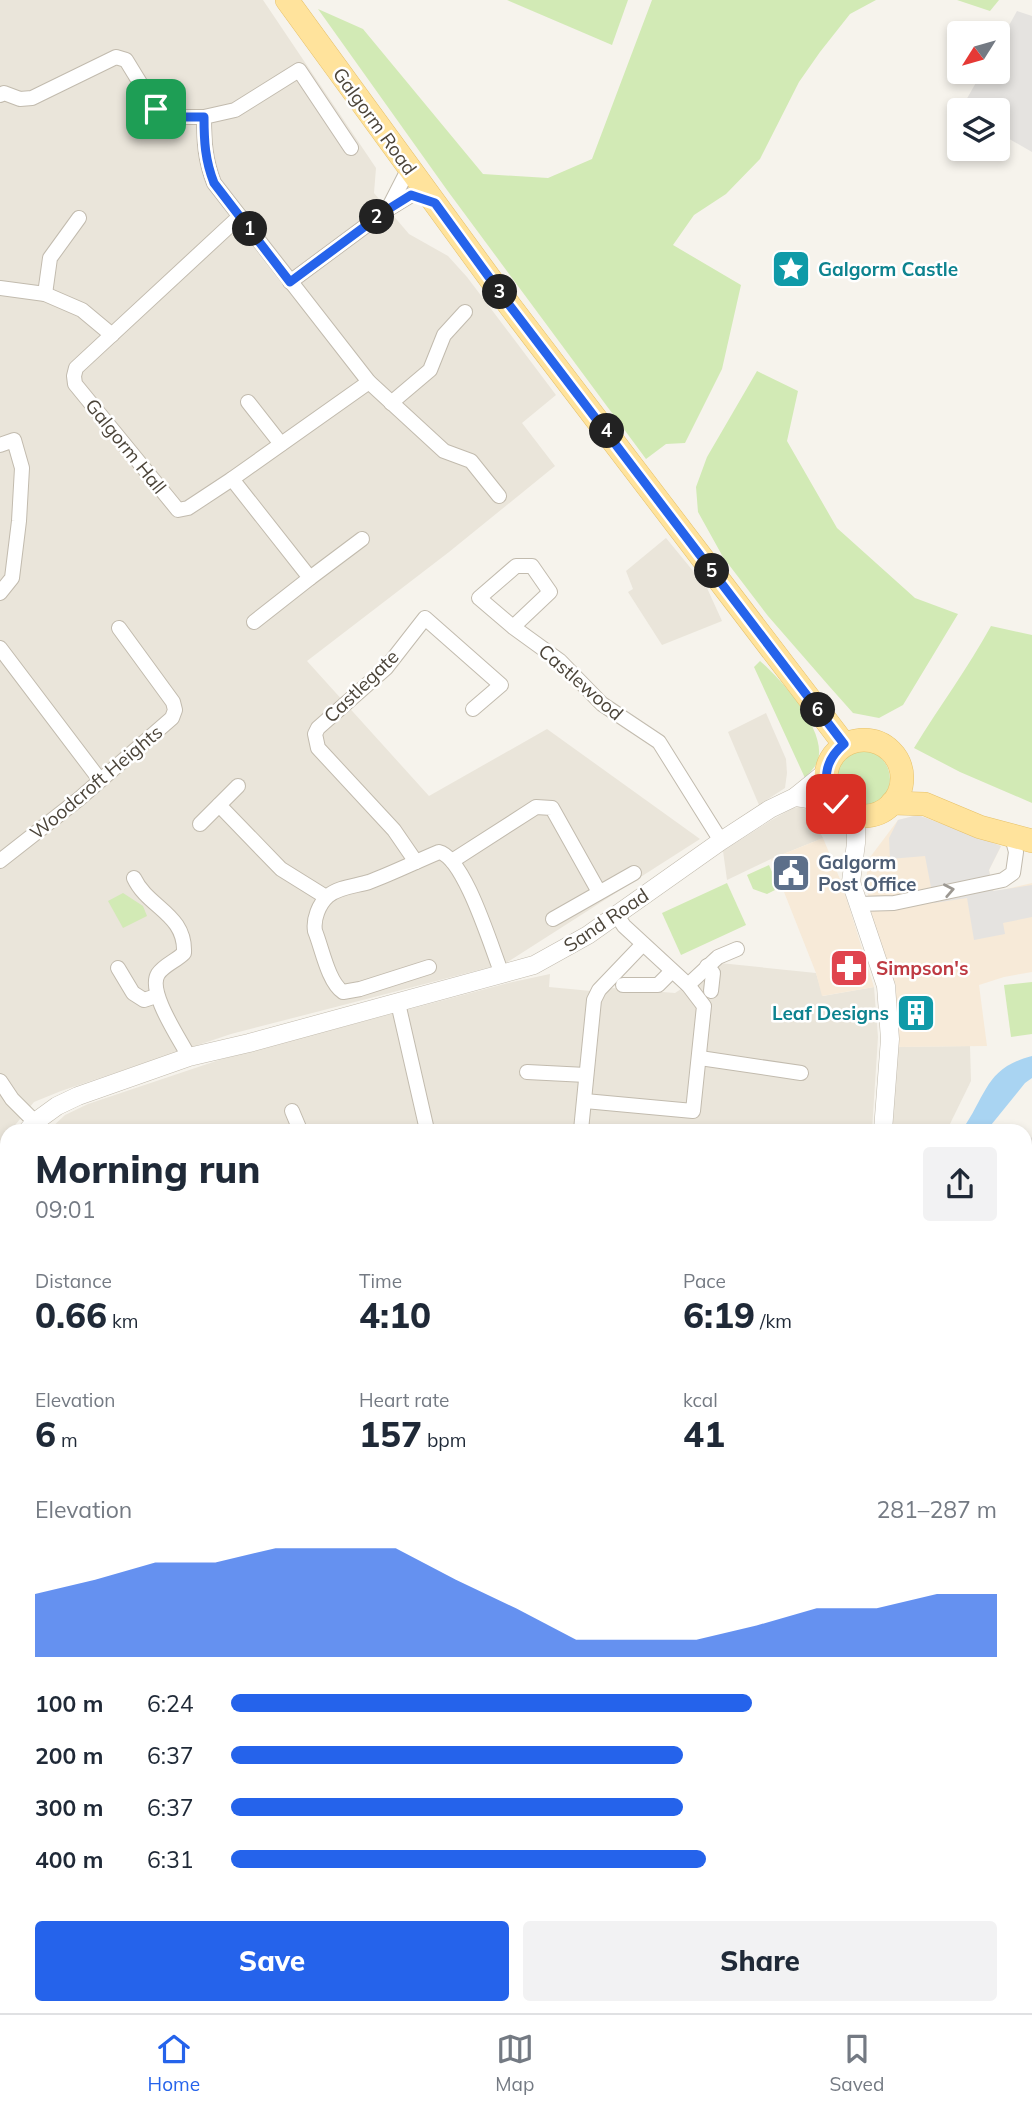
<!DOCTYPE html>
<html lang="en">
<head>
<meta charset="utf-8">
<style>
  body { margin:0; font-family:Mulish,sans-serif; background:#f2f2f3; color:#1f2937; height:100vh; display:flex; flex-direction:column; font-size:26px; white-space:nowrap }
  * { box-sizing:border-box; margin:0 }
  p { font-size:23px; color:#747a83 }
  .icon { flex:none; width:38px; height:38px; fill:none; stroke:currentColor; stroke-width:2; stroke-linecap:round; stroke-linejoin:round }
  .map { position:relative; flex:1; overflow:hidden }
  .side { position:absolute; left:0px; top:1124px; width:1032px; height:891px; display:flex; flex-direction:column; background:#fff; border-radius:21px 21px 0 0; box-shadow:0 4px 10px #0003 }
  .side>* { flex:none }
  .needle { width:46px; rotate:233deg }
  .controls { position:absolute; left:947px; top:21px; display:grid; gap:14px }
  .controls a { display:grid; place-items:center; width:63px; height:63px; border-radius:7px; background:#fff; box-shadow:0 4px 10px #0003; font-size:35px }
  .pin { position:absolute; display:grid; place-items:center; width:60px; height:60px; color:#fff; margin:-30px; border-radius:14px; box-shadow:0 4px 10px #0006 }
  .km { position:absolute; width:35px; height:35px; margin:-18px; border-radius:50%; background:#222; color:#fff; font-size:19px; line-height:35px; text-align:center }
  .round { display:grid; place-items:center; flex:none; width:74px; height:74px; border-radius:7px; background:#f2f2f3 }
  .head { display:flex; align-items:center; justify-content:space-between; height:119px; padding:0 35px }
  h1 { font-size:38px; font-weight:800; line-height:52px }
  .stats { display:grid; grid-template-columns:repeat(3,1fr); gap:10px; height:119px; padding:7px 35px }
  .stats div { display:grid; align-content:center }
  .stats b { font-size:35px; font-weight:800 }
  .stats small { font-size:19px; font-weight:400 }
  .stats p { font-size:19px }
  .chart { height:196px; padding:14px 35px }
  .chart p { display:flex; justify-content:space-between }
  .chart svg { width:100%; height:126px; margin-top:7px; fill:#2563eb; opacity:.7 }
  .primary-button { display:flex; gap:14px; margin-top:auto; padding:14px 35px }
  .primary-button a { flex:1; height:80px; border-radius:7px; background:#2563eb; color:#fff; font-size:28px; font-weight:800; line-height:80px; text-align:center }
  .primary-button a+a { background:#f2f2f3; color:#1f2937 }
  ul { padding:0 35px; list-style:none; font-size:23px }
  li { display:grid; grid-template-columns:112px 84px 1fr; align-items:center; height:52px }
  li i { height:18px; border-radius:9px; background:#2563eb }
  .tabs { display:flex; justify-content:space-around; align-items:center; height:98px; border-top:2px solid #e0e1e3; background:#fff; font-size:19px; color:#747a83 }
  .tabs a { display:grid; justify-items:center; gap:4px }
  .tabs .current { color:#2563eb }
  .map>svg:first-child { display:block }
</style>
</head>
<body>
<div class="map">
<svg width="1032" height="2013" viewBox="0 0 1032 2013">
  <rect width="100%" height="100%" fill="#f6f3ec"/>
  <g fill="#eae5da">
    <polygon points="0,0 263,0 376,168 374,193 409,234 448,256 467,277 556,395 522,423 555,466 449,552 307,661 429,796 547,729 700,839 506,963 231,1034 61,1091 34,1102 11,1130 7,1130 7,1135 0,1144"/>
    <polygon points="666,538 707,588 722,621 662,645 628,592 633,589 626,571"/>
    <polygon points="766,713 786,759 787,773 785,788 759,805 728,732"/>
    <polygon points="799,807 807,810 823,838 771,859 727,880 723,851 770,821 793,808"/>
    <polygon points="720,963 816,973 823,996 874,987 878,1037 872,1130 49,1130 65,1115 88,1104 222,1059 508,983 550,974 549,987 591,991 613,988 675,993"/>
    <polygon points="970,1046 971,1081 947,1130 887,1130 896,1047"/>
    <polygon points="7,1178 7,1600 0,1591 0,1187"/>
  </g>
  <g fill="#f7ead8">
    <polygon points="918,815 1001,846 989,870 994,892 1032,883 1032,972 1004,977 979,985 987,1046 896,1047 896,986 873,921 866,884 868,860 898,820"/>
    <polygon points="823,838 842,884 874,987 822,996 816,973 771,859"/>
  </g>
  <g fill="#e6e2dd">
    <polygon points="1032,1137 1032,1916 1026,1895 1026,1142"/>
    <polygon points="405,2007 886,2007 886,2013 404,2013"/>
  </g>
  <g fill="#d2eab5">
    <polygon points="507,0 628,0 612,45"/>
    <polygon points="652,0 876,0 850,14 820,52 799,82 760,159 726,194 694,215 673,245 741,285 722,369 685,443 666,444 646,459 447,190 318,9 363,29 483,174 548,178 592,159"/>
    <polygon points="957,0 999,0 990,11"/>
    <polygon points="757,371 798,391 787,441 837,528 915,598 958,614 903,705 879,718 853,713 829,686 768,616 723,557 698,512 696,487 707,457"/>
    <path d="M 991,626 L 1032,635 L 1032,803 L 960,772 L 914,748 C 939,707 968,668 991,626 Z"/>
    <path d="M 760,661 C 781,679 827,730 818,760 C 816,767 809,773 805,778 L 754,667 Z"/>
    <circle cx="861" cy="779" r="29"/>
    <polygon points="769,865 779,888 767,894 753,889 747,875"/>
    <polygon points="727,883 746,925 681,955 662,913"/>
    <polygon points="123,893 143,906 147,916 123,928 108,901"/>
    <polygon points="1032,982 1032,1034 1011,1037 1004,985"/>
  </g>
  <g fill="#e5e3e0">
    <polygon points="1017,11 1032,16 1032,152 1004,136 998,127 998,110 980,110 965,102 982,72 998,72 998,45"/>
    <polygon points="918,815 1001,846 989,870 993,891 1032,885 1032,917 1003,923 1005,934 974,940 967,898 934,903 925,856 890,859 889,838 898,820"/>
  </g>
  <g fill="#a9d4f2">
    <path d="M 1032,1056 L 1032,1078 L 1025,1083 L 987,1130 L 962,1130 C 987,1095 985,1068 1032,1056 Z"/>
    <polygon points="1026,1954 1032,1965 1032,2008 1026,1997"/>
  </g>
  <g fill="none" stroke-linecap="round" stroke-linejoin="round">
    <polyline stroke="#a9d4f2" stroke-width="21" points="1026,1759 1032,1761"/>
    <g stroke="#c2bbae" stroke-width="16">
      <g id="minor">
        <polyline points="0,95 4,93 20,99 32,98 116,57 126,60 156,109 172,117 204,117 235,110 299,70 351,148"/>
        <path d="M 204,117 C 204,141 205,160 214,183 L 369,382 L 444,451 L 471,461 L 499,496"/>
        <polyline points="388,209 409,168"/>
        <polyline points="240,216 76,368 74,376 75,384 178,510 188,508 232,479 369,382"/>
        <polyline points="290,282 387,210 423,188"/>
        <polyline points="0,288 45,294 82,310 112,335"/>
        <polyline points="45,294 50,258 79,218"/>
        <polyline points="248,402 281,444"/>
        <polyline points="391,403 430,370 444,335 465,312"/>
        <polyline points="0,445 14,440 22,468 19,521 12,578 0,593"/>
        <polyline points="232,479 310,578 254,622"/>
        <polyline points="310,578 362,539"/>
        <polyline points="513,627 550,592 532,566 516,566 479,598 513,627 560,661 602,704 659,742 721,841"/>
        <polyline points="0,648 100,780"/>
        <polyline points="219,805 281,869 326,897"/>
        <polyline points="200,824 238,786"/>
        <polyline points="0,861 79,799 172,718 175,710 173,702 119,628"/>
        <polyline points="452,861 536,807 552,808 599,892"/>
        <polyline points="416,862 394,830 318,748 315,734 318,728 386,668 425,618 501,685 473,709"/>
        <path d="M 134,878 C 148,908 186,914 184,953 C 176,961 164,965 158,974 C 147,992 180,1039 189,1057"/>
        <polyline points="858,904 894,903 1003,880 1013,873 1016,852 1012,837"/>
        <polyline points="553,919 634,873"/>
        <polyline points="707,966 713,973 711,991"/>
        <path d="M 429,967 L 360,989 L 343,992 C 328,982 322,948 315,931 C 313,919 319,904 328,896 C 338,887 356,886 369,882 C 393,873 415,862 439,852 C 465,858 492,950 502,974"/>
        <polyline points="118,968 133,993 144,1000 156,996"/>
        <polyline points="623,985 658,985 672,971"/>
        <polyline points="688,985 718,957 737,949"/>
        <polyline points="398,1003 427,1130"/>
        <polyline points="700,1058 801,1073"/>
        <polyline points="527,1072 586,1075"/>
        <polyline points="0,1081 12,1099 35,1122"/>
        <polyline points="585,1101 693,1111 704,1006 688,985 624,926 616,914"/>
        <polyline points="292,1111 300,1130"/>
        <polyline points="581,1130 594,1000 599,990 643,944"/>
        <polyline points="0,1346 7,1344"/>
        <polyline points="0,1481 7,1495"/>
        <polyline points="674,2007 678,2013"/>
      </g>
    </g>
    <g stroke="#c2bbae" stroke-width="19">
      <g id="tertiary">
        <polyline points="795,797 836,804"/>
        <polyline points="856,815 856,843 851,882 886,986 890,1039 883,1130"/>
        <polyline points="28,1130 35,1122 57,1106 78,1096 189,1057 249,1043 534,965 588,935 721,841 770,809 795,797 826,772"/>
        <polyline points="0,1167 7,1158"/>
        <polyline points="899,2007 899,2013"/>
      </g>
    </g>
    <g stroke="#e6c16a" stroke-width="24">
      <g id="primary">
        <polyline points="287,0 510,306 844,744"/>
        <circle cx="864" cy="778" r="38"/>
        <polyline points="892,803 925,804 980,827 1032,841"/>
      </g>
    </g>
    <use href="#minor" stroke="#fff" stroke-width="14"/>
    <use href="#tertiary" stroke="#fff" stroke-width="18"/>
    <use href="#primary" stroke="#ffe39c" stroke-width="23"/>
  </g>
  <defs><path id="oneway-chevron" d="M-2-3.5L2.5 0L-2 3.5" fill="none" stroke-width="1.6" stroke-linecap="round" stroke-linejoin="round" transform="scale(1.75)"/></defs>
  <use stroke="#9c9892" href="#oneway-chevron" transform="translate(949 890) rotate(-11)"/>
  <g fill="none" stroke-linecap="round" stroke-linejoin="round">
    <g stroke="#fff" stroke-width="14">
      <path id="route" d="M 156,109 L 173,117 L 204,117 C 204,141 205,160 214,183 L 290,282 L 387,210 L 411,195 L 435,203 L 510,306 L 844,744 C 824,761 821,782 836,804"/>
    </g>
    <use href="#route" stroke="#2563eb" stroke-width="9"/>
  </g>
  <defs>
    <g id="sight-square" transform="scale(2.0125)"><rect x="-9" y="-9" width="18" height="18" rx="4" fill="#0f9aa8" stroke="#fff"/><path d="M0-6L1.8-2.2L6-1.7L2.9 1.2L3.7 5.4L0 3.3L-3.7 5.4L-2.9 1.2L-6-1.7L-1.8-2.2Z" fill="#fff"/></g>
    <g id="civic-square" transform="scale(2.0125)"><rect x="-9" y="-9" width="18" height="18" rx="4" fill="#5c6f8a" stroke="#fff"/><path d="M-.6-6.5H3V-4.5H.6V-3L4-1V1h2V6H-6V1h2V-1L-.6-3ZM-1.2 2.5V6h2.4V2.5Z" fill="#fff"/></g>
    <g id="pharmacy-square" transform="scale(2.0125)"><rect x="-9" y="-9" width="18" height="18" rx="4" fill="#e0444e" stroke="#fff"/><path d="M-2-6h4v4h4v4h-4v4h-4v-4h-4v-4h4Z" fill="#fff"/></g>
    <g id="building-square" transform="scale(2.0125)"><rect x="-9" y="-9" width="18" height="18" rx="4" fill="#0f9aa8" stroke="#fff"/><path d="M-4-6H4V6H1V3H-1V6H-4ZM-2.5-4.3h1.7v1.8h-1.7ZM.8-4.3h1.7v1.8H.8ZM-2.5-1h1.7V.8h-1.7ZM.8-1h1.7V.8H.8Z" fill="#fff"/></g>
  </defs>
  <g fill-rule="evenodd">
    <use href="#sight-square" x="791" y="269"/>
    <use href="#civic-square" x="791" y="873"/>
    <use href="#pharmacy-square" x="849" y="968"/>
    <use href="#building-square" x="916" y="1013"/>
  </g>
  <g text-anchor="middle" dominant-baseline="central" stroke-width="5" stroke-linejoin="round" paint-order="stroke">
    <g font-size="19" fill="#4b4439" stroke="#fff">
      <text transform="translate(375 121) rotate(54)">Galgorm Road</text>
      <text transform="translate(126 446) rotate(51)">Galgorm Hall</text>
      <text transform="translate(581 682) rotate(41)">Castlewood</text>
      <text transform="translate(361 686) rotate(-44)">Castlegate</text>
      <text transform="translate(96 782) rotate(-40)">Woodcroft Heights</text>
      <text transform="translate(606 920) rotate(-34)">Sand Road</text>
    </g>
    <g font-size="19" font-weight="bold" fill="#0d838f" stroke="#fff" text-anchor="start">
      <text x="818" y="269">Galgorm Castle</text>
      <text x="889" y="1013" text-anchor="end">Leaf Designs</text>
    </g>
    <g font-size="19" font-weight="bold" fill="#4e5e75" stroke="#fff" text-anchor="start">
      <text x="818" y="862">Galgorm<tspan x="818" dy="22">Post Office</tspan></text>
    </g>
    <g font-size="19" font-weight="bold" fill="#be3a42" stroke="#fff" text-anchor="start">
      <text x="876" y="968">Simpson's</text>
    </g>
  </g>
</svg>
<div class="controls">
<a><svg class="needle" viewBox="-14 -14 28 28"><path d="M0-13l5 13h-10z" fill="#e53935"/><path d="M0 13l5-13h-10z" fill="#747a83"/></svg></a>
<a><svg class="icon" aria-label="layers" viewBox="0 0 24 24"><path d="M12 4l9 5-9 5-9-5zM3 14l9 5 9-5"/></svg></a>
</div>
<div class="pin" style="left:156px;top:109px;background:#1e9e55"><svg class="icon" aria-label="arrive" viewBox="0 0 24 24"><path d="M6 21V4h12l-3 4 3 4H6"/></svg></div>
<div class="pin" style="left:836px;top:804px;background:#d93025"><svg class="icon" aria-label="check" viewBox="0 0 24 24"><path d="M5 12l5 5 9-10"/></svg></div>
<b class="km" style="left:250px;top:229px">1</b>
<b class="km" style="left:377px;top:217px">2</b>
<b class="km" style="left:500px;top:292px">3</b>
<b class="km" style="left:607px;top:431px">4</b>
<b class="km" style="left:712px;top:571px">5</b>
<b class="km" style="left:818px;top:710px">6</b>
<section class="side">
<div class="head"><div><h1>Morning run</h1><p>09:01</p></div><a class="round"><svg class="icon" aria-label="share" viewBox="0 0 24 24"><path d="M12 15V3M7 8l5-5 5 5M5 13v7h14v-7"/></svg></a></div>
<div class="stats">
<div><p>Distance</p><b>0.66<small> km</small></b></div>
<div><p>Time</p><b>4:10</b></div>
<div><p>Pace</p><b>6:19<small> /km</small></b></div>
</div>
<div class="stats">
<div><p>Elevation</p><b>6<small> m</small></b></div>
<div><p>Heart rate</p><b>157<small> bpm</small></b></div>
<div><p>kcal</p><b>41</b></div>
</div>
<div class="chart"><p><span>Elevation</span>281–287 m</p>
<svg viewBox="0 0 160 44" preserveAspectRatio="none"><path d="M0 44V22L10 17L20 11L30 11L40 6L50 6L60 6L70 17L80 27L90 38L100 38L110 38L120 33L130 27L140 27L150 22L160 22V44z"/></svg>
</div>
<ul>
<li><b>100 m</b>6:24<i style="width:68%"></i></li>
<li><b>200 m</b>6:37<i style="width:59%"></i></li>
<li><b>300 m</b>6:37<i style="width:59%"></i></li>
<li><b>400 m</b>6:31<i style="width:62%"></i></li>
</ul>
<div class="primary-button"><a>Save</a><a>Share</a></div>
</section>
</div>
<nav class="tabs">
<a class="current"><svg class="icon" aria-label="home" viewBox="0 0 24 24"><path d="M3 11l9-7 9 7M6 9v11h12V9"/></svg>Home</a>
<a><svg class="icon" aria-label="map" viewBox="0 0 24 24"><path d="M3 6l6-2 6 2 6-2v14l-6 2-6-2-6 2zM9 4v14M15 6v14"/></svg>Map</a>
<a><svg class="icon" aria-label="saved" viewBox="0 0 24 24"><path d="M7 4h10v16l-5-4-5 4z"/></svg>Saved</a>
</nav>
</body>
</html>
